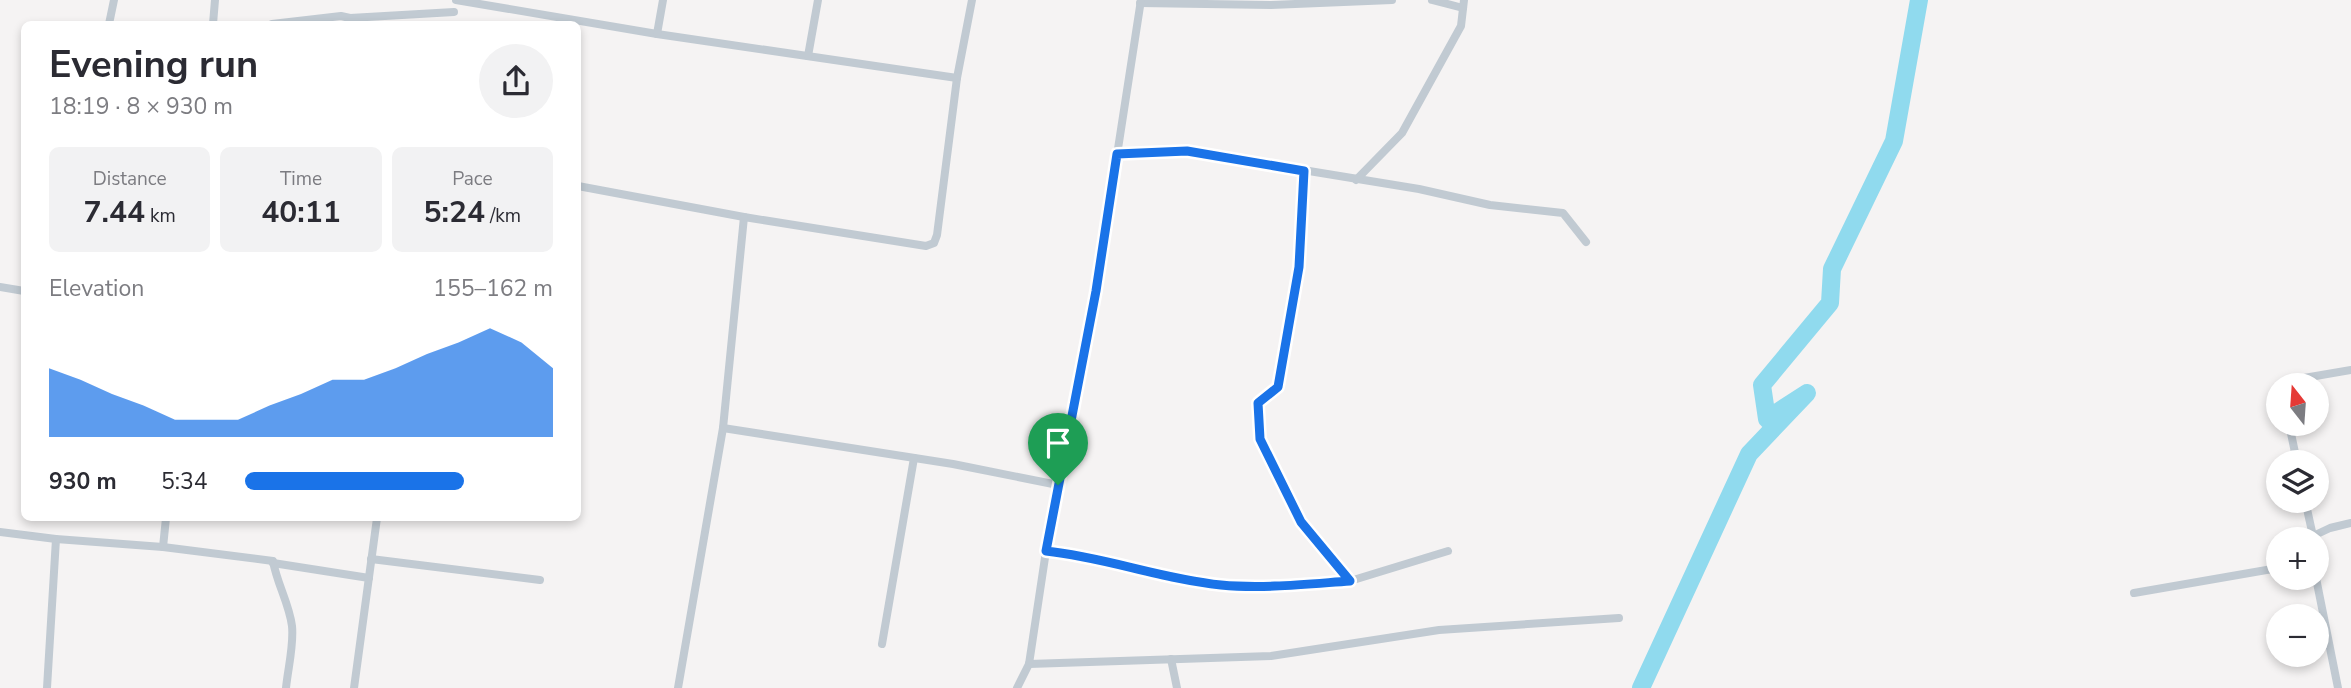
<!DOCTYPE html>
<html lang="en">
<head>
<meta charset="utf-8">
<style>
  body { margin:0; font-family:"Nunito Sans",sans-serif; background:#f2f2f3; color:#2b2b33; height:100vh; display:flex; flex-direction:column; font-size:26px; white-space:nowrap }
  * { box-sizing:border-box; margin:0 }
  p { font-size:23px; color:#7c7c81 }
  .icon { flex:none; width:38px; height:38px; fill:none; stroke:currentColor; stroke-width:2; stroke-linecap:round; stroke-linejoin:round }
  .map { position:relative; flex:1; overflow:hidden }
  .side { position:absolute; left:21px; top:21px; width:560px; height:500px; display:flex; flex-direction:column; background:#fff; border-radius:10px; box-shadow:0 4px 10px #0003 }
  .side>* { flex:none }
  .needle { width:46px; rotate:343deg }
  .buttons { position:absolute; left:2266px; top:373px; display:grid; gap:14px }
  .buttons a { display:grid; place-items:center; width:63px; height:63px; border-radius:50%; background:#fff; box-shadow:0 4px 10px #0003; font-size:35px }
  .pin { position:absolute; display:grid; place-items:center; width:60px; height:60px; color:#fff; margin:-72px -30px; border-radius:50% 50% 50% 0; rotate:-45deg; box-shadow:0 0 7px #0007 }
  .pin .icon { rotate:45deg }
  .round { display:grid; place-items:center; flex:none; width:74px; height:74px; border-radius:37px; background:#f2f2f3 }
  .headline { display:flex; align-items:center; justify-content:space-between; height:119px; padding:0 28px }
  h1 { font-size:38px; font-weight:700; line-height:52px }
  .figures { display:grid; grid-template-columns:repeat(3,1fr); gap:10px; height:119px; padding:7px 28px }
  .figures div { display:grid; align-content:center; border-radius:10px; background:#f2f2f3; text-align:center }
  .figures b { font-size:30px; font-weight:700 }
  .figures small { font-size:19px; font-weight:400 }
  .figures p { font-size:19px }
  .chart { height:196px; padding:14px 28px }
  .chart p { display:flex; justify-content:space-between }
  .chart svg { width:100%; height:126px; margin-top:7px; fill:#1a73e8; opacity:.7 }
  ul { padding:0 28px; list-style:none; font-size:23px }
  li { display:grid; grid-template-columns:112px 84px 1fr; align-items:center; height:52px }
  li i { height:18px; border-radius:9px; background:#1a73e8 }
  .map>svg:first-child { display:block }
</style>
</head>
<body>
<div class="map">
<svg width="2351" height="688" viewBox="0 0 2351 688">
  <rect width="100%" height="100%" fill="#f5f3f3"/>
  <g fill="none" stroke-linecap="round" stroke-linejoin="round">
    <polyline stroke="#90daee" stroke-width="18" points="1641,688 1749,454 1807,393 1767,419 1762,385 1830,303 1832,269 1894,141 1919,0"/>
    <g stroke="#c1cad2" stroke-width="8">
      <polyline points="456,0 657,34 957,78"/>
      <polyline points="1432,0 1463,8"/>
      <polyline points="1140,3 1271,5 1392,0"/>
      <polyline points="350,18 454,12"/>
      <polyline points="109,24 114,0"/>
      <polyline points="213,24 215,0"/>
      <polyline points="272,24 341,16 350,18 359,24"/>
      <polyline points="657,34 663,0"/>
      <polyline points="808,56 818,0"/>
      <polyline points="1117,154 1187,151 1419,189 1490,205 1563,213 1586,242"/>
      <polyline points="1304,171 1299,267 1278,387 1258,403 1260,439 1301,521 1350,581"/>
      <polyline points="1356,180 1402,133 1461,26 1464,0"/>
      <polyline points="578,186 744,217 926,246 934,243 937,235 957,78 972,0"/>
      <polyline points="0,287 24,291"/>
      <polyline points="2298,385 2304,378 2351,370"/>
      <polyline points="2289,424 2297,462"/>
      <polyline points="723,428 953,464 1058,485"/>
      <polyline points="2305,500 2313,536"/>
      <path d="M 0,532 L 56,539 L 163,547 L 273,561 C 277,584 289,603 292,626 C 294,645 288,668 286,688"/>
      <polyline points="2313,539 2313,536 2330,528 2351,523"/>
      <polyline points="163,547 166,518"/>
      <polyline points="1046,551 1072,554 1174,578 1223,585 1286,585 1350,581 1448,551"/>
      <polyline points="371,559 540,580"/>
      <polyline points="273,563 369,578"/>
      <polyline points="2316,578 2338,688"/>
      <polyline points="2134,593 2278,568"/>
      <polyline points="882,644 914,458"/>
      <polyline points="1171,659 1177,688"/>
      <polyline points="1029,664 1271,656 1439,630 1619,618"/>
      <polyline points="47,688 56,539"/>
      <polyline points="354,688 377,518"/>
      <polyline points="678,688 723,428 744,217"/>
      <polyline points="1017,688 1029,664 1046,551 1096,291 1141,0"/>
    </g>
  </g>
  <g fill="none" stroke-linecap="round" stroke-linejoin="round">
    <g stroke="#fff" stroke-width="14">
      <path id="route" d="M 1187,151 L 1304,171 L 1299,267 L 1278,387 L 1258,403 L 1260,439 L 1301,522 L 1350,581 C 1308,584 1263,589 1221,585 C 1161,579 1105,557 1046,551 L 1096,291 L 1117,154 Z"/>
    </g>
    <use href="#route" stroke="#1a73e8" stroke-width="9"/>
  </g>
</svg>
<div class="buttons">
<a><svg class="needle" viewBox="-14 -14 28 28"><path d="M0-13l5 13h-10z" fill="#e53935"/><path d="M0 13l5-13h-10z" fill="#7c7c81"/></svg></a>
<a><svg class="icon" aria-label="layers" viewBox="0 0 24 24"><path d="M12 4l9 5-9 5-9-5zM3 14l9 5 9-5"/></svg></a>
<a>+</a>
<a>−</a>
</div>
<div class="pin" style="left:1058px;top:485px;background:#1e9e55"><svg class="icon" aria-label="arrive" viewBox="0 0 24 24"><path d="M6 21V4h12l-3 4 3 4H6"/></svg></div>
<section class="side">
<div class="headline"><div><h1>Evening run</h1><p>18:19 · 8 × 930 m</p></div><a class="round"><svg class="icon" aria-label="share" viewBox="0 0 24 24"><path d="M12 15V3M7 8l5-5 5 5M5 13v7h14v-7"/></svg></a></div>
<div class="figures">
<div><p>Distance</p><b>7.44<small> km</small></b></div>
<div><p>Time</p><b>40:11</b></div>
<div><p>Pace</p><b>5:24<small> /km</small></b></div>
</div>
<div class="chart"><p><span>Elevation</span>155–162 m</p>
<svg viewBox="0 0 160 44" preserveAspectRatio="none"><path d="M0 44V20L10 24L20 29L30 33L40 38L50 38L60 38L70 33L80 29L90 24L100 24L110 20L120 15L130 11L140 6L150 11L160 20V44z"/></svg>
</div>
<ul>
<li><b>930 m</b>5:34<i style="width:71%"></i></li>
</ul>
</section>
</div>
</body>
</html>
